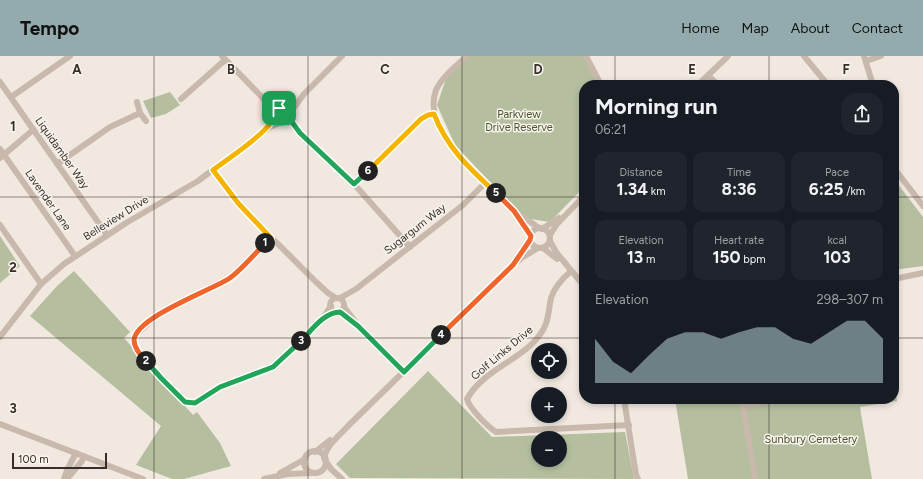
<!DOCTYPE html>
<html lang="en">
<head>
<meta charset="utf-8">
<style>
  body { margin:0; font-family:Figtree,sans-serif; background:#20242c; color:#f1f3f6; height:100vh; display:flex; flex-direction:column; font-size:15px; white-space:nowrap }
  * { box-sizing:border-box; margin:0 }
  p { font-size:13px; color:#9ea1a6 }
  .icon { flex:none; width:22px; height:22px; fill:none; stroke:currentColor; stroke-width:2; stroke-linecap:round; stroke-linejoin:round }
  .map { position:relative; flex:1; overflow:hidden }
  .side { position:absolute; left:579px; top:24px; width:320px; height:324px; display:flex; flex-direction:column; background:#171b24; border-radius:16px; box-shadow:0 2px 6px #0003 }
  .side>* { flex:none }
  .buttons { position:absolute; left:531px; top:287px; display:grid; gap:8px }
  .buttons a { display:grid; place-items:center; width:36px; height:36px; border-radius:50%; background:#171b24; box-shadow:0 2px 6px #0003; font-size:20px }
  .scale { position:absolute; left:12px; bottom:10px; width:95px; box-sizing:border-box; padding-left:4px; border:2px solid #372e2a; border-top:0; font-size:11px; line-height:14px; white-space:nowrap; color:#372e2a; -webkit-text-stroke:3px #f9f3ec; paint-order:stroke }
  .pin { position:absolute; display:grid; place-items:center; width:34px; height:34px; color:#fff; margin:-17px; border-radius:8px; box-shadow:0 2px 6px #0006 }
  .km { position:absolute; width:20px; height:20px; margin:-10px; border-radius:50%; background:#222; color:#fff; font-size:11px; line-height:20px; text-align:center }
  .round { display:grid; place-items:center; flex:none; width:42px; height:42px; border-radius:16px; background:#20242c }
  .summary { display:flex; align-items:center; justify-content:space-between; height:68px; padding:0 16px }
  h1 { font-size:22px; font-weight:700; line-height:30px }
  .figures { display:grid; grid-template-columns:repeat(3,1fr); gap:6px; height:68px; padding:4px 16px }
  .figures div { display:grid; align-content:center; border-radius:10px; background:#20242c; text-align:center }
  .figures b { font-size:17px; font-weight:700 }
  .figures small { font-size:11px; font-weight:400 }
  .figures p { font-size:11px }
  .chart { height:112px; padding:8px 16px }
  .chart p { display:flex; justify-content:space-between }
  .chart svg { width:100%; height:72px; margin-top:4px; fill:#94abae; opacity:.7 }
  header { display:flex; align-items:center; gap:24px; box-sizing:border-box; height:56px; padding:0 20px; background:#94abae; color:#111 }
  header strong { font-size:19px }
  nav { display:flex; gap:22px; margin-inline-start:auto; font-size:14px }
  .map>svg:first-child { display:block }
</style>
</head>
<body>
<header>
<strong>Tempo</strong>
<nav><a>Home</a><a>Map</a><a>About</a><a>Contact</a></nav>
</header>
<div class="map">
<svg width="923" height="423" viewBox="0 0 923 423">
  <rect width="100%" height="100%" fill="#f1e9e0"/>
  <g fill="#b5bfa0" fill-rule="evenodd">
    <polygon points="466,0 584,0 600,29 584,29 584,131 550,166 524,162 455,89 437,49 446,23"/>
    <polygon points="170,36 180,49 166,58 151,62 143,45"/>
    <polygon points="894,123 923,161 923,210 894,214"/>
    <polygon points="0,180 20,210 0,227"/>
    <polygon points="74,215 130,276 124,282 193,359 197,356 220,387 231,410 184,423 172,423 136,409 161,370 30,260 57,230"/>
    <path d="M 428,315 L 492,381 L 625,376 L 634,423 L 350,422 L 336,408 ZM 538,382 L 560,382 L 560,404 L 538,404 Z"/>
    <polygon points="894,324 897,345 860,351 872,423 688,423 675,343 894,343"/>
  </g>
  <g fill="none" stroke-linecap="round" stroke-linejoin="round">
    <g stroke="#c8b9ac" stroke-width="6">
      <polyline points="222,0 262,41 273,57"/>
      <path d="M 467,0 C 456,10 442,21 436,34 C 424,68 458,99 479,121 C 490,132 502,145 514,155 C 522,161 531,166 539,172"/>
      <polyline points="586,0 601,29"/>
      <polyline points="804,0 828,29"/>
      <polyline points="864,0 873,29"/>
      <polyline points="866,5 881,0"/>
      <polyline points="708,19 718,29"/>
      <polyline points="0,26 107,179"/>
      <polyline points="698,29 728,0"/>
      <polyline points="11,41 70,0"/>
      <polyline points="181,43 225,4"/>
      <polyline points="137,46 140,57 146,65"/>
      <circle cx="281" cy="59" r="8"/>
      <polyline points="289,58 304,38 342,0"/>
      <polyline points="289,62 300,77 354,128 410,191"/>
      <polyline points="0,93 75,200"/>
      <polyline points="0,102 33,74"/>
      <polyline points="57,108 110,71 140,57"/>
      <polyline points="894,112 923,150"/>
      <polyline points="213,114 238,147 255,165 315,225 328,237 336,242"/>
      <polyline points="354,128 421,63 428,59 434,58"/>
      <polyline points="516,158 531,180"/>
      <polyline points="0,169 41,228"/>
      <circle cx="540" cy="182" r="10"/>
      <polyline points="542,173 559,162"/>
      <polyline points="550,179 557,168 584,140"/>
      <polyline points="271,181 231,221 160,257 135,279 134,286 138,295 161,322 185,346 195,347 220,331 273,311 321,265 331,250"/>
      <polyline points="550,185 556,196 584,230"/>
      <polyline points="543,192 557,203"/>
      <polyline points="518,203 530,184"/>
      <path d="M 571,215 C 563,222 554,232 551,242 C 548,256 549,268 539,280 C 521,304 483,314 467,343 C 470,353 487,370 496,376 L 629,369"/>
      <polyline points="894,223 923,217"/>
      <circle cx="337" cy="249" r="7"/>
      <polyline points="340,242 356,233 463,149 485,127"/>
      <polyline points="344,251 358,269 404,316"/>
      <polyline points="0,281 41,228 64,208 126,167 198,125 270,71 279,67"/>
      <polyline points="624,343 636,419 638,423"/>
      <polyline points="742,343 755,423"/>
      <polyline points="809,343 815,346 821,343"/>
      <polyline points="743,349 786,343"/>
      <polyline points="0,368 143,423"/>
      <circle cx="315" cy="406" r="11"/>
      <polyline points="315,396 330,384"/>
      <path d="M 324,402 C 327,388 341,378 350,368 L 513,209 L 523,201 L 538,192"/>
      <polyline points="325,404 331,413 342,423"/>
      <polyline points="280,417 305,403"/>
      <polyline points="64,423 67,414 76,397"/>
      <polyline points="67,423 82,405 84,400"/>
      <polyline points="264,423 288,418 312,417"/>
    </g>
  </g>
  <g fill="none" stroke-linecap="round" stroke-linejoin="round">
    <g stroke="#fff" stroke-width="8">
      <path id="split-1" d="M 265,187 L 271,182 L 238,147 L 213,114 C 230,101 256,85 269,69 C 272,64 272,60 274,55 L 279,52"/>
    </g>
    <g stroke="#fff" stroke-width="8">
      <path id="split-2" d="M 146,305 C 141,300 134,292 134,284 C 136,261 212,234 230,222 C 241,214 255,198 265,187"/>
    </g>
    <g stroke="#fff" stroke-width="8">
      <polyline id="split-3" points="146,305 161,322 185,346 195,347 220,331 273,311 301,285"/>
    </g>
    <g stroke="#fff" stroke-width="8">
      <path id="split-4" d="M 301,285 C 311,275 324,256 340,256 L 358,270 L 404,316 L 441,279"/>
    </g>
    <g stroke="#fff" stroke-width="8">
      <polyline id="split-5" points="441,279 513,209 530,184 531,180 514,155 496,137"/>
    </g>
    <g stroke="#fff" stroke-width="8">
      <path id="split-6" d="M 368,115 L 421,63 L 428,59 L 434,58 C 447,92 470,113 496,137"/>
    </g>
    <g stroke="#fff" stroke-width="8">
      <polyline id="split-7" points="279,52 286,53 289,56 289,62 300,77 354,128 368,115"/>
    </g>
    <use href="#split-1" stroke="#f5b400" stroke-width="5"/>
    <use href="#split-2" stroke="#f0652b" stroke-width="5"/>
    <use href="#split-3" stroke="#22a559" stroke-width="5"/>
    <use href="#split-4" stroke="#22a559" stroke-width="5"/>
    <use href="#split-5" stroke="#f0652b" stroke-width="5"/>
    <use href="#split-6" stroke="#f5b400" stroke-width="5"/>
    <use href="#split-7" stroke="#22a559" stroke-width="5"/>
  </g>
  <path fill="none" stroke="#372e2a" stroke-width="1" stroke-opacity="0.55" d="M 154,0 L 154,423M 308,0 L 308,423M 462,0 L 462,423M 615,0 L 615,29M 769,0 L 769,29M 0,141 L 584,141M 894,141 L 923,141M 0,282 L 584,282M 894,282 L 923,282M 615,343 L 615,423M 769,343 L 769,423"/>
  <g text-anchor="middle" dominant-baseline="central" stroke-width="3" stroke-linejoin="round" paint-order="stroke">
    <g font-size="11" fill="#475430" stroke="#f9f3ec">
      <text x="519" y="58">Parkview<tspan x="519" dy="13">Drive Reserve</tspan></text>
      <text x="811" y="383">Sunbury Cemetery</text>
    </g>
    <g font-size="11" fill="#372e2a" stroke="#f9f3ec">
      <text transform="translate(62 97) rotate(55)">Liquidamber Way</text>
      <text transform="translate(48 144) rotate(55)">Lavender Lane</text>
      <text transform="translate(116 162) rotate(-32)">Belleview Drive</text>
      <text transform="translate(415 173) rotate(-38)">Sugargum Way</text>
      <text transform="translate(502 297) rotate(-40)">Golf Links Drive</text>
    </g>
  </g>
  <g font-size="13" text-anchor="middle" font-weight="bold" fill="#372e2a" stroke="#f9f3ec" stroke-width="3" stroke-linejoin="round" paint-order="stroke">
    <text x="77" y="18">A</text>
    <text x="231" y="18">B</text>
    <text x="385" y="18">C</text>
    <text x="538" y="18">D</text>
    <text x="692" y="18">E</text>
    <text x="846" y="18">F</text>
    <text x="13" y="75">1</text>
    <text x="13" y="216">2</text>
    <text x="13" y="357">3</text>
  </g>
</svg>
<div class="buttons">
<a><svg class="icon" aria-label="locate" viewBox="0 0 24 24"><circle cx="12" cy="12" r="6"/><path d="M12 2v4M12 18v4M2 12h4M18 12h4"/></svg></a>
<a>+</a>
<a>−</a>
</div>
<div class="scale">100 m</div>
<div class="pin" style="left:279px;top:52px;background:#1e9e55"><svg class="icon" aria-label="arrive" viewBox="0 0 24 24"><path d="M6 21V4h12l-3 4 3 4H6"/></svg></div>
<b class="km" style="left:265px;top:187px">1</b>
<b class="km" style="left:146px;top:305px">2</b>
<b class="km" style="left:301px;top:285px">3</b>
<b class="km" style="left:441px;top:279px">4</b>
<b class="km" style="left:496px;top:137px">5</b>
<b class="km" style="left:368px;top:115px">6</b>
<section class="side">
<div class="summary"><div><h1>Morning run</h1><p>06:21</p></div><a class="round"><svg class="icon" aria-label="share" viewBox="0 0 24 24"><path d="M12 15V3M7 8l5-5 5 5M5 13v7h14v-7"/></svg></a></div>
<div class="figures">
<div><p>Distance</p><b>1.34<small> km</small></b></div>
<div><p>Time</p><b>8:36</b></div>
<div><p>Pace</p><b>6:25<small> /km</small></b></div>
</div>
<div class="figures">
<div><p>Elevation</p><b>13<small> m</small></b></div>
<div><p>Heart rate</p><b>150<small> bpm</small></b></div>
<div><p>kcal</p><b>103</b></div>
</div>
<div class="chart"><p><span>Elevation</span>298–307 m</p>
<svg viewBox="0 0 160 44" preserveAspectRatio="none"><path d="M0 44V17L10 31L20 38L30 27L40 17L50 13L60 13L70 17L80 13L90 10L100 10L110 17L120 20L130 13L140 6L150 6L160 17V44z"/></svg>
</div>
</section>
</div>
</body>
</html>
